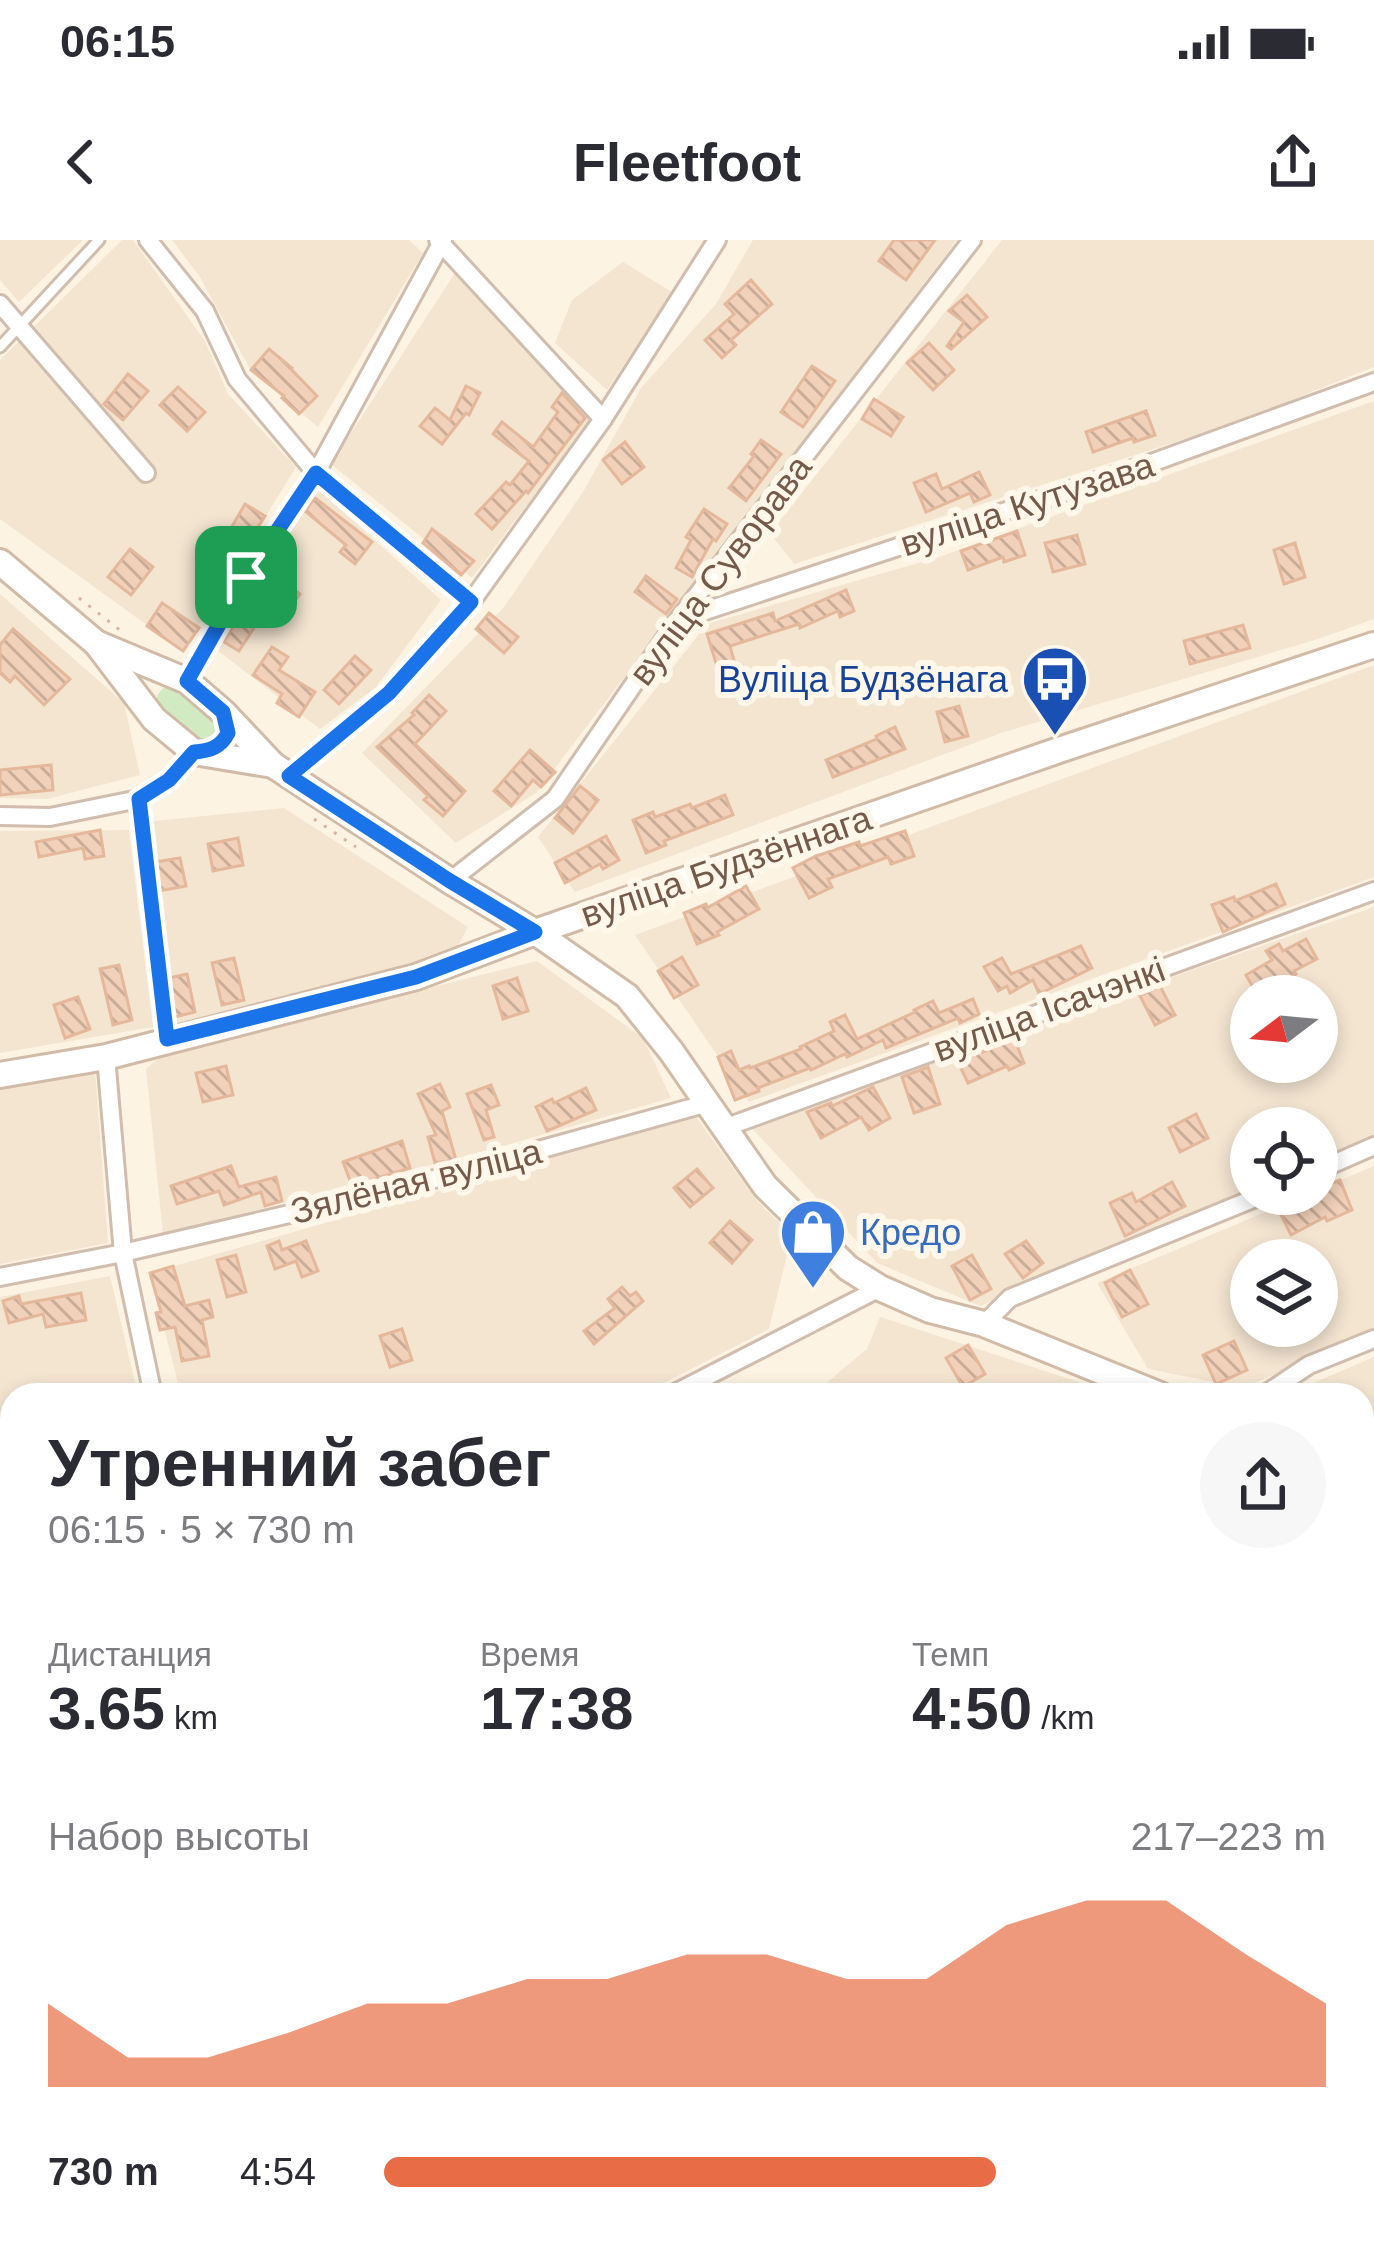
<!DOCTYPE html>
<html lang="ru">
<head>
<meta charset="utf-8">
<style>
  body { margin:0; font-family:Arial,sans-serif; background:#f7f7f7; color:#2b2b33; height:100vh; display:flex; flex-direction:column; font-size:45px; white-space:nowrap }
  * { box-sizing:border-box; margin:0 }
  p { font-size:39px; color:#7c7c81 }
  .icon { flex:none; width:66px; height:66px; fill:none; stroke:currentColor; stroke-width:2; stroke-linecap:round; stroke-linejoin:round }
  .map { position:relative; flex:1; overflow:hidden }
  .side { position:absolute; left:0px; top:1143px; width:1374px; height:861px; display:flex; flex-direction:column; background:#fff; border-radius:36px 36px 0 0; box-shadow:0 6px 18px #0003 }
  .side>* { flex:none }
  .needle { width:78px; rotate:254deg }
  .fabs { position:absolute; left:1230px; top:735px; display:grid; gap:24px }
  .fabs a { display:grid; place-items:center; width:108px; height:108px; border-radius:50%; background:#fff; box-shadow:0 6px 18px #0003; font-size:60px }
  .pin { position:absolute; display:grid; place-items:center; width:102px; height:102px; color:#fff; margin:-51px; border-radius:24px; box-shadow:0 6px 18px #0006 }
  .round { display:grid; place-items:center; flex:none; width:126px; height:126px; border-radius:63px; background:#f7f7f7 }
  .head { display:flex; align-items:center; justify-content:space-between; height:204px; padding:0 48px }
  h1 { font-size:66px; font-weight:800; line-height:90px }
  .stats { display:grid; grid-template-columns:repeat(3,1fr); gap:18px; height:204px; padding:12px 48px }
  .stats div { display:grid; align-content:center }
  .stats b { font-size:60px; font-weight:800 }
  .stats small { font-size:33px; font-weight:400 }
  .stats p { font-size:33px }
  .chart { height:336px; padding:24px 48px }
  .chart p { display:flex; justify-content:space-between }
  .chart svg { width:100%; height:216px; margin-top:12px; fill:#e86d46; opacity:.7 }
  ul { padding:0 48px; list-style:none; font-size:39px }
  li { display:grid; grid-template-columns:192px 144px 1fr; align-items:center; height:90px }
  li i { height:30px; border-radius:15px; background:#e86d46 }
  .status { display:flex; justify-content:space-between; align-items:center; height:84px; padding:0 60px; background:#fff; direction:ltr }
  .status svg { height:33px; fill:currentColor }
  header { display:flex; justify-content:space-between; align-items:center; height:156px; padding:0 48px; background:#fff; font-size:54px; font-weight:800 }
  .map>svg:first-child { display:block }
</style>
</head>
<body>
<div class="status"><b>06:15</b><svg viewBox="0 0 49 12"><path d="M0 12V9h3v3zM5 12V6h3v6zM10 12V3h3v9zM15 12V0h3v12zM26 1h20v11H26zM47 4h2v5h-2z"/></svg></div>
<header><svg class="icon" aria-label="back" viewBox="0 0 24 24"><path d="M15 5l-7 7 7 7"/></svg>Fleetfoot<svg class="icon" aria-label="share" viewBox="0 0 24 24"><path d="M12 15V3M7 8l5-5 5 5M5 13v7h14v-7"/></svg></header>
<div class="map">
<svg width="1374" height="2002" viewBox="0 0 1374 2002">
  <defs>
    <pattern id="cemetery-stones" width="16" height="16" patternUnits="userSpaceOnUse" patternTransform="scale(3)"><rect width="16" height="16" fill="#d1eac2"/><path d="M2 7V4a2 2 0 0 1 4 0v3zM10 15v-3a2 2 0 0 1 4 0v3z" fill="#aec1a0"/></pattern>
    <pattern id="building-back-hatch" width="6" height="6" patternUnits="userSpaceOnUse" patternTransform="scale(3)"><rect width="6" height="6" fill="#f2d1ba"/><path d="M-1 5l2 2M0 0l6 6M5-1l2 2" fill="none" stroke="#c9ad99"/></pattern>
  </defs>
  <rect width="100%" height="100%" fill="#fcf3e3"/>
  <g fill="#f4e5d1" fill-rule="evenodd">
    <polygon points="0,0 83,0 19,62 0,40"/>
    <polygon points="122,0 133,0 205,101 228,154 296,227 183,411 0,279 0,120"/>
    <polygon points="172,0 409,0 423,13 318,187 251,131 200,37"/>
    <polygon points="753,0 957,0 536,553 456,603 362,513 504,367 583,252 641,148 716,64"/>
    <polygon points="1002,0 1374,0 1374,127 1226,186 794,324 770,293"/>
    <polygon points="623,22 672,52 607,150 555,103 572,60"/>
    <polygon points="455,33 591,180 472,338 331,224"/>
    <polygon points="1374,161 1374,379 1318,399 1001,493 575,652 538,597 707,384 939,317"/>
    <polygon points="318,249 441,360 376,447 320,489 217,410"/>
    <polygon points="0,354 124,463 140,535 47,559 0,558"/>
    <polygon points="1374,425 1374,637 1327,654 749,862 635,695"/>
    <polygon points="284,568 468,687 455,712 175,785 154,581"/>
    <polygon points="129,590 153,787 0,813 0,591"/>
    <path d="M 1374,667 L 1374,896 L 1317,921 L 1317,888 L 1251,888 L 1251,949 L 980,1066 L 877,1023 L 748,884 ZM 1251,756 L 1317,756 L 1317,822 L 1251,822 Z"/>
    <polygon points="537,721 643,798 671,858 496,908 163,994 146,829 163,814"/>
    <polygon points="95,830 108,1003 0,1024 0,847"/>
    <polygon points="696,877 758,962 799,1002 787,1015 769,1089 641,1155 181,1155 150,1033"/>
    <path d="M 1374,926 L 1374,1092 L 1243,1148 L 1148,1129 L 1097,1043 L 1308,954 L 1317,954 L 1317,950 ZM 1251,1020 L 1317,1020 L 1317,1086 L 1251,1086 Z"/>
    <polygon points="110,1036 138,1155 12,1155 12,1661 0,1667 0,1057"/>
    <polygon points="880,1077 1085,1144 1098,1155 812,1155 867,1109"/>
    <polygon points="1374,1117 1374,1215 1362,1201 1362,1155 1323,1155 1313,1143"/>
    <polygon points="1362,1348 1374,1371 1374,1637 1362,1641"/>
    <polygon points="12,1690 12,1828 0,1833 0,1695"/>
    <polygon points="12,1882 12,1992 100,1992 81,2002 0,2002 0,1887"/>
  </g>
  <g fill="#d1eac2">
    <path d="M 175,444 L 221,483 C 220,496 215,501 203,505 L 155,465 C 157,452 162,446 175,444 Z"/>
    <polygon points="1374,1790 1374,2002 755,2002 779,1992 1362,1992 1362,1793"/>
  </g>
  <polygon fill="url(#cemetery-stones)" points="248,1992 467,1992 454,2002 252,2002"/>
  <g fill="url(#building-back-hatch)" stroke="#e5b89b" stroke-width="3">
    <polygon points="894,0 935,0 906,40 879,21"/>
    <polygon points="751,40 772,64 731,100 736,105 722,118 705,100 734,74 725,64"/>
    <polygon points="967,55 987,77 951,109 947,106 964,82 949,71"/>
    <polygon points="929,103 954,130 933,150 907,123"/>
    <polygon points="269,109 292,128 291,129 317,156 299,174 282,158 284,156 251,130"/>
    <polygon points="812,126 835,141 803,187 781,172"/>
    <polygon points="128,134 148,151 123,180 104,164"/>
    <polygon points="466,146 480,153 469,175 466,173 442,204 420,186 435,168 450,180"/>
    <polygon points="178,147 205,172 187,191 160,165"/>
    <polygon points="562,153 585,178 528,253 526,251 492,289 476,274 506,242 510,245 529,221 493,194 502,182 533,207 558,172 552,167"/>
    <polygon points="874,159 903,177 891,196 862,179"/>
    <polygon points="1146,171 1155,195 1134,202 1133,198 1093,212 1086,192"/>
    <polygon points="761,200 781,214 746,261 729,248 754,216 751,214"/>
    <polygon points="625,202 644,227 622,244 603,220"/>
    <polygon points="979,232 990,255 974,262 970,253 926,272 914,243 936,234 942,249"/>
    <polygon points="315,258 372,302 355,324 340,312 346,305 305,271"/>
    <polygon points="245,264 265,276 232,328 215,316"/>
    <polygon points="704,269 727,284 716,301 713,299 692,337 676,328 691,300 686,297"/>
    <polygon points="432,289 474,321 461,335 423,303"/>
    <polygon points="1017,291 1025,315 1004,322 1003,317 968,330 961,311"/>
    <polygon points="1077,295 1085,324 1053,332 1045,303"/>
    <polygon points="1295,303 1305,337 1284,344 1274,310"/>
    <polygon points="130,309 153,327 131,355 108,337"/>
    <polygon points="270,333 300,354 283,377 268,366 239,411 224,402 241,372 243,373"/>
    <polygon points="646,336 677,359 666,374 635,352"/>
    <polygon points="846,350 854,371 840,377 838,371 800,388 799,384 730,406 736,428 719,433 707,394 773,373 775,381"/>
    <polygon points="162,363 199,388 183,411 147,386"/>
    <polygon points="489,373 518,397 504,413 476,389"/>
    <polygon points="1243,385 1250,408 1190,424 1184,401"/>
    <polygon points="13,389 70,439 44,465 15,436 10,442 0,433 0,405"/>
    <polygon points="272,407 288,417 279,430 315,452 299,477 277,463 282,454 253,435"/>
    <polygon points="355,416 371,430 339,464 324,450"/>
    <polygon points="429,455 446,471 415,504 465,551 443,576 424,560 428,556 377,507 414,475 412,473"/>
    <polygon points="959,466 968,496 945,502 937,472"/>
    <polygon points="895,487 905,509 833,537 826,520 877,499 876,496"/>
    <polygon points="530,510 555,532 541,547 533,540 511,566 494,551"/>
    <polygon points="51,525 53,550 0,555 0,530"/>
    <polygon points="580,546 598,560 573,593 555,578"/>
    <polygon points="725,555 733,575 664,601 666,605 646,613 633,580 653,572 655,577 690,564 692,568"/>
    <polygon points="100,590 104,616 85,619 83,608 39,617 36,602"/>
    <polygon points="905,591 914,616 891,624 888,617 828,639 832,647 809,658 793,628 816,616 859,602 860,606"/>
    <polygon points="606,596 619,620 603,629 600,624 565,643 555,623"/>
    <polygon points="238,598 243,625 213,631 208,604"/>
    <polygon points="180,618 186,646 159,651 155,622"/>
    <polygon points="1276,644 1285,664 1223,692 1212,665 1234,657 1235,661"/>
    <polygon points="746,646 759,669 717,692 719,695 697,704 684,673 706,664 707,668"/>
    <polygon points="1306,699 1317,719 1294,731 1296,734 1281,743 1288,756 1258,756 1246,735 1272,720 1266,711 1279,704 1283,711"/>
    <polygon points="1081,706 1092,728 1039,754 1033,740 1010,753 1007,746 998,751 984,727 1002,718 1011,734"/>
    <polygon points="682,717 698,745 674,758 658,731"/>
    <polygon points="234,718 244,760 222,765 212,723"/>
    <polygon points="119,725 132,780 113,785 100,729"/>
    <polygon points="187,734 195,772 175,777 169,738"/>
    <polygon points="517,738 528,771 503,779 493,746"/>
    <polygon points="1160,746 1175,775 1155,785 1140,756"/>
    <polygon points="78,757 90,789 65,798 54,765"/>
    <polygon points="973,759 979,774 960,783 958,778 886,808 883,800 847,817 845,814 811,830 810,828 758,848 759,851 735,860 718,817 731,811 739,830 749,826 750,828 801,809 800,807 834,791 830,782 845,775 857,799 915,772 914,770 933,761 939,773"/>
    <polygon points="1014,798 1024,823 1009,830 1007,826 968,843 956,818 981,808 983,812"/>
    <polygon points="226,826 233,855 203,862 196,833"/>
    <polygon points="928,827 940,864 914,873 902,837"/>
    <polygon points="440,844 450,867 442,871 456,920 435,923 428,897 436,895 418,854"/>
    <polygon points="491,845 499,865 486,870 494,897 484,900 467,854"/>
    <polygon points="873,847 890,878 869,890 861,877 821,898 807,872 831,863 832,866"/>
    <polygon points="586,848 596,870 547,891 536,867 552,859 554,863"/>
    <polygon points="1196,874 1208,898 1180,912 1169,888"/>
    <polygon points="402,901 410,928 352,946 343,922"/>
    <polygon points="231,926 239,947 276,937 282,961 265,966 261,952 224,965 219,951 177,964 171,946"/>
    <polygon points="697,929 713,948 690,967 674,948"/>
    <polygon points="1340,940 1352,970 1327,981 1325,977 1291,995 1278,969 1308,954 1317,954 1317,949"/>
    <polygon points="1172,942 1185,966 1125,996 1110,963 1132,953 1136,962"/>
    <polygon points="730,981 752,1000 732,1023 710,1003"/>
    <polygon points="279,1001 282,1010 306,1001 318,1031 302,1037 296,1021 275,1029 267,1006"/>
    <polygon points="1026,1001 1043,1023 1023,1038 1005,1014"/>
    <polygon points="236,1015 246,1052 227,1057 217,1020"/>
    <polygon points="972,1015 991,1049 970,1060 952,1026"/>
    <polygon points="173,1026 185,1066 209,1060 213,1077 202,1080 209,1116 182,1121 175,1087 160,1090 156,1073 161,1072 150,1033"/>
    <polygon points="1130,1030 1148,1064 1122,1077 1105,1043"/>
    <polygon points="622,1047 630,1056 636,1052 643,1061 594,1104 584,1091 615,1068 608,1059"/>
    <polygon points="81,1053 86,1080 46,1087 43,1074 9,1083 3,1061 19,1056 21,1064"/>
    <polygon points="402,1089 412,1120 390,1127 380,1096"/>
    <polygon points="1234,1101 1247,1130 1216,1144 1203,1115"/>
    <polygon points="968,1105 985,1134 963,1147 946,1118"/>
  </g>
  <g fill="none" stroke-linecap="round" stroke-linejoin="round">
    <g stroke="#d0bdad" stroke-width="15">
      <g id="lane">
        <polyline points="0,107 99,0"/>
        <polyline points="139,559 167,798"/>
      </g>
    </g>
    <g stroke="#d0bdad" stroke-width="22">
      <g id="street">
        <polyline points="148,0 205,71 237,139 316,233 471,362"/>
        <polyline points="438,0 603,179"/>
        <polyline points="0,64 146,233"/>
        <polyline points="678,380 1154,222 1374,142"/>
        <polyline points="187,441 246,337 316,233 443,0"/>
        <polyline points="289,536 389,453 471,362 603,179 717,0"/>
        <polyline points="0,576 50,577 139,559 168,540 194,512"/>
        <polyline points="450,641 555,559 677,381 972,0"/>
        <polyline points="106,817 123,1013 153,1155"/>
        <polyline points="724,888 1374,651"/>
        <polyline points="1317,931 1374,906"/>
        <polyline points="0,1037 123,1013 409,946 708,863"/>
        <polyline points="984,1084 1010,1058 1265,954"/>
        <polyline points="671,1155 880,1048"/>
        <polyline points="1264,1155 1309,1125 1374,1099"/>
        <polyline points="0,1674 12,1668"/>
        <polyline points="1362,1690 1374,1686"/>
        <polyline points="0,1864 12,1859"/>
        <polyline points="235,1992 238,2002"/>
        <polyline points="96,2002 113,1992"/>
      </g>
    </g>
    <g stroke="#d1bba7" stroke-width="30">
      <g id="secondary">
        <polyline points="0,322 96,403 154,479 194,512 273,525"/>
        <polyline points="96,403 187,441 223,472 273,525 450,641 535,692 627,756 671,811 765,946 848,1028 880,1048 930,1070 984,1084 1160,1155"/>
        <polyline points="0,835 106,817 416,737 535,692 1059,510 1374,405"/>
        <polyline points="1362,1250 1374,1272"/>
      </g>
    </g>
    <g stroke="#dbd4d0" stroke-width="33">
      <g id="primary">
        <polyline points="1362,1746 1374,1742"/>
        <polyline points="1362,1773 1374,1770"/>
        <polyline points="635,2002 659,1992"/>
        <polyline points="713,2002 738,1992"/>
      </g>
    </g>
    <g stroke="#d7b59e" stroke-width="3" stroke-dasharray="3 9" stroke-linecap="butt">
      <polyline points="79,358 121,391"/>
      <polyline points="314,579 356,607"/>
      <polyline points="1362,1720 1374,1717"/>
    </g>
    <use href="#lane" stroke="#fff" stroke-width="9"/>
    <use href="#street" stroke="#fff" stroke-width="16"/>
    <use href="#secondary" stroke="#fff" stroke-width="24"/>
    <use href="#primary" stroke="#fcd99b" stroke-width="27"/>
  </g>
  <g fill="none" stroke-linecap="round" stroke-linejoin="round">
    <g stroke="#fff" stroke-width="24">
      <path id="route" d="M 316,233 L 471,362 L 389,453 L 289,536 L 450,641 L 535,692 L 416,737 L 167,799 L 139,559 L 169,540 L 194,512 C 210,511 221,507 228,493 L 223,472 L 187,441 L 246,337 Z"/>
    </g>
    <use href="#route" stroke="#1a73e8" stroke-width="15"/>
  </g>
  <defs>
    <g id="bus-pin" transform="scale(3.45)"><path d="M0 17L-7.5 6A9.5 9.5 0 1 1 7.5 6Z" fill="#1a4fb4" stroke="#fff7ea"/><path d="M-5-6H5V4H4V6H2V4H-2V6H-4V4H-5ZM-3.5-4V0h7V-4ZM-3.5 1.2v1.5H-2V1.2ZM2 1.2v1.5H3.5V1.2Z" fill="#fff"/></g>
    <g id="shop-pin" transform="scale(3.45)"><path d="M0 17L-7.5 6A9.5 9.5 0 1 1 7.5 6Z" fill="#3f7fe0" stroke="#fff7ea"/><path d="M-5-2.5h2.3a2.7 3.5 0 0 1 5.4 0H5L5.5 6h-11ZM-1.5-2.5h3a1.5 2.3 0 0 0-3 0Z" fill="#fff"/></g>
  </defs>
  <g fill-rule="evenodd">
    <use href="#bus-pin" x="1055" y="439"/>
    <use href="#shop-pin" x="813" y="992"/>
  </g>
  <g text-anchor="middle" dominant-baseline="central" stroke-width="12" stroke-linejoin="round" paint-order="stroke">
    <g font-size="36" fill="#755949" stroke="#fff7ea">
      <text transform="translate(1027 264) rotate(-18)">вуліца Кутузава</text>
      <text transform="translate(720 330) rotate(-53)">вуліца Суворава</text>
      <text transform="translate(726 626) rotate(-19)">вуліца Будзённага</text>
      <text transform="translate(1049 769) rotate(-20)">вуліца Ісачэнкі</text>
      <text transform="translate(416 941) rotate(-14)">Зялёная вуліца</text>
    </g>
    <g font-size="36" fill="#164399" stroke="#fff7ea" text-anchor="end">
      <text x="1008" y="439">Вуліца Будзёнага</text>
    </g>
    <g font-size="36" fill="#366cbe" stroke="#fff7ea" text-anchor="start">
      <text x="860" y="992">Кредо</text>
    </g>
  </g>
</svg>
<div class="fabs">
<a><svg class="needle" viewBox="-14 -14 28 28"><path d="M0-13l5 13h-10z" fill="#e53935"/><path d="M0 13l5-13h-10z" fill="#7c7c81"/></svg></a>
<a><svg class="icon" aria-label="locate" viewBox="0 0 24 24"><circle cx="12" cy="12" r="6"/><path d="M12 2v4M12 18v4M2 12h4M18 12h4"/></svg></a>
<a><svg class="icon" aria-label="layers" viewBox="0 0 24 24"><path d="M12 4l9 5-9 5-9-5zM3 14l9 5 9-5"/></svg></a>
</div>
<div class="pin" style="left:246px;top:337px;background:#1e9e55"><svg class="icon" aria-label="arrive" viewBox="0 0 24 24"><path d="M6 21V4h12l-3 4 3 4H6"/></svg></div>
<section class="side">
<div class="head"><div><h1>Утренний забег</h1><p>06:15 · 5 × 730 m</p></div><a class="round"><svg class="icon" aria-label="share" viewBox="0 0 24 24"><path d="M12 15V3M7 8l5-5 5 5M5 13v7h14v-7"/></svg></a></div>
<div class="stats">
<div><p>Дистанция</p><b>3.65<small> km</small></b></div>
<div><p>Время</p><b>17:38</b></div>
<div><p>Темп</p><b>4:50<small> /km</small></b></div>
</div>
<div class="chart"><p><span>Набор высоты</span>217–223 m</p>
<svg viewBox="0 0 160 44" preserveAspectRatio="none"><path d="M0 44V27L10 38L20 38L30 33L40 27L50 27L60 22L70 22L80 17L90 17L100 22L110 22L120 11L130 6L140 6L150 17L160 27V44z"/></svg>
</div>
<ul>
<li><b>730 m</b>4:54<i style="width:65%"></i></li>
</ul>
</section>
</div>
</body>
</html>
